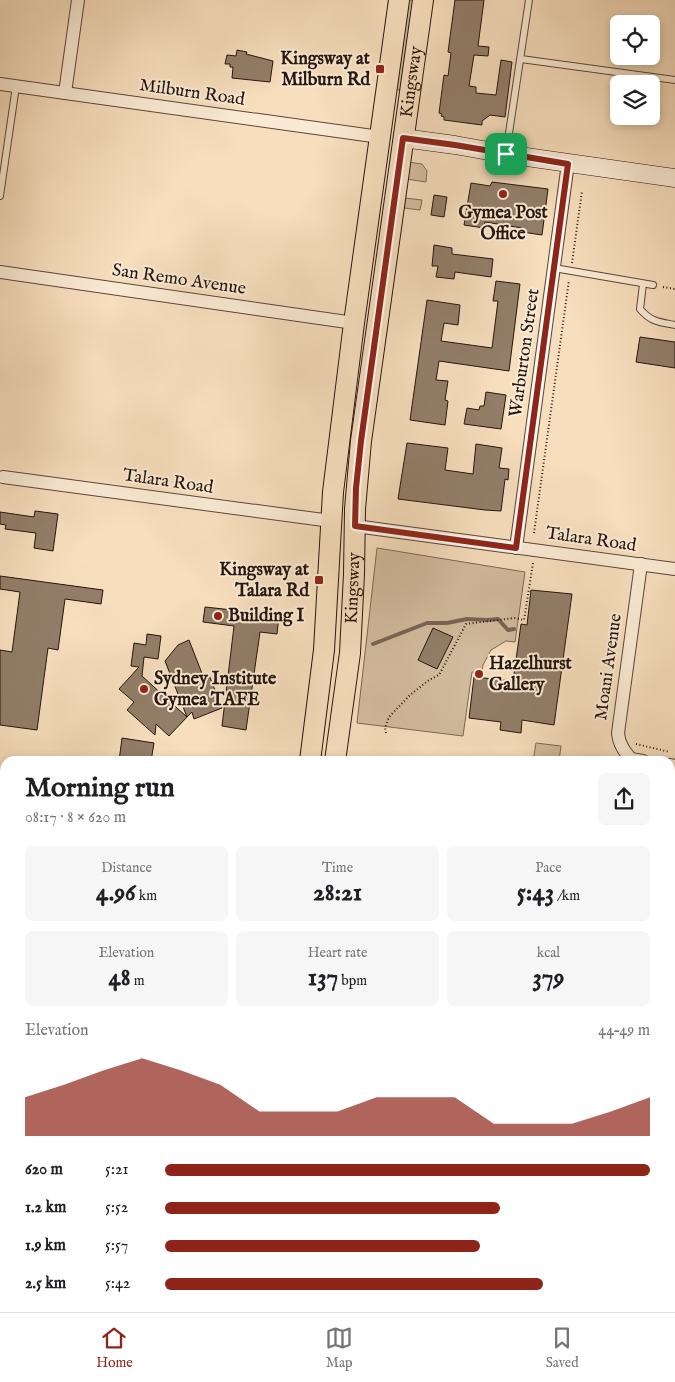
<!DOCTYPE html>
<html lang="en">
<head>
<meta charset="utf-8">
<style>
  body { margin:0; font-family:"IM FELL English",serif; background:#f6f6f6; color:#202124; height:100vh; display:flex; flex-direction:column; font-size:19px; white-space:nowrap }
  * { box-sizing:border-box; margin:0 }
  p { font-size:16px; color:#757577 }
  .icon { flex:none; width:28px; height:28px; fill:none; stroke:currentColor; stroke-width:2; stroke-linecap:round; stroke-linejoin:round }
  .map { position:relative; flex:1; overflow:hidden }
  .panel { position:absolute; left:0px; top:756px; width:675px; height:556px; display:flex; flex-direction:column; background:#fff; border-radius:15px 15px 0 0; box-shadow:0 2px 8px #0003 }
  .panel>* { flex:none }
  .fabs { position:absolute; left:610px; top:15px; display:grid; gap:10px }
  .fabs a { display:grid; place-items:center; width:50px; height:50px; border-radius:8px; background:#fff; box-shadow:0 2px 8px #0003; font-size:25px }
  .pin { position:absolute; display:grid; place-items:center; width:42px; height:42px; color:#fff; margin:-21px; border-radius:10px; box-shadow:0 2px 8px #0006 }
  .round { display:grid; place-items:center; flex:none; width:52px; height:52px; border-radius:8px; background:#f6f6f6 }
  .headline { display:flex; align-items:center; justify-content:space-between; height:85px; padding:0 25px }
  h1 { font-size:28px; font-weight:700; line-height:38px }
  .stats { display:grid; grid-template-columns:repeat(3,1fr); gap:8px; height:85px; padding:5px 25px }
  .stats div { display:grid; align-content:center; border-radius:8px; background:#f6f6f6; text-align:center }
  .stats b { font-size:25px; font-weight:700 }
  .stats small { font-size:14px; font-weight:400 }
  .stats p { font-size:14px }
  .chart { height:140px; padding:10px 25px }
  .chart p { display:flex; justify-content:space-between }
  .chart svg { width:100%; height:90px; margin-top:5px; fill:#8f2418; opacity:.7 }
  ul { padding:0 25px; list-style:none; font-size:16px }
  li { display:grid; grid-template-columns:80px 60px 1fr; align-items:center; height:38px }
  li i { height:12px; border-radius:6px; background:#8f2418 }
  .tabs { display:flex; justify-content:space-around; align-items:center; height:70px; border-top:1px solid #e0e0e0; background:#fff; font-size:14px; color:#757577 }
  .tabs a { display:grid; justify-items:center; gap:2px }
  .tabs .current { color:#8f2418 }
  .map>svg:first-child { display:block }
</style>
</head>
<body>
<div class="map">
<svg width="675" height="1312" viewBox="0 0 675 1312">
  <rect width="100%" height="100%" fill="#f7debd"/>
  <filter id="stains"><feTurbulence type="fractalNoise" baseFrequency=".004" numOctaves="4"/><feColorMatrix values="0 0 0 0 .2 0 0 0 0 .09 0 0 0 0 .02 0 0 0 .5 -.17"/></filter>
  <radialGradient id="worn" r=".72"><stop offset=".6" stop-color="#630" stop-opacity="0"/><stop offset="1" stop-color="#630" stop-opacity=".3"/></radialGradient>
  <g fill="#d3bc9f" stroke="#7c6857">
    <polygon points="406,0 413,0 401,90 395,90"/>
    <polygon points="408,162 422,164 427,171 426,182 406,179"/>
    <polygon points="405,198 422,200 420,210 404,208"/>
    <polygon points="377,548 525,572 515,642 506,641 491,650 483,665 482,673 472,672 463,736 357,723"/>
    <polygon points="536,743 561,746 559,761 533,761"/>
  </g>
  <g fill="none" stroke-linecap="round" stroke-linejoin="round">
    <polyline stroke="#776554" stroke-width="4" points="373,644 427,623 447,623 467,619 487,620 498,619 508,630 514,629"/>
  </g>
  <g fill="#927e69" stroke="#24150f">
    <polygon points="455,0 484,0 478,46 489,47 488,56 474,55 469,86 476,87 476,93 496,95 501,60 512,62 505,117 490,115 482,121 482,125 444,120 444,117 441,116 442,114 439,113 444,75 448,76 451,53 448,52"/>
    <polygon points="237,50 247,52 246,54 273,61 270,82 232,78 233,67 230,67 230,64 225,64 227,55 236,56"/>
    <polygon points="492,182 548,189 542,235 522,232 522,228 485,222 484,228 464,225 471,183 490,186"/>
    <polygon points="434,195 447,197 444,217 431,215"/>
    <polygon points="434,245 452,248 452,254 493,259 491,277 455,272 454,279 436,277 438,266 432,266"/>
    <polygon points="496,281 520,284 509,371 439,361 436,380 448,381 445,400 448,401 445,425 410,420 427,300 460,305 458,325 444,323 441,341 492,348 498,301 493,301"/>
    <polygon points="640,337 675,342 675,368 636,362"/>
    <polygon points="486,392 506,395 501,429 464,424 467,408 479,410 480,406 484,406"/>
    <polygon points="407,443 448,448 445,470 473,474 476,444 502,448 499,468 509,469 508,480 505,479 501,511 485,510 398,499"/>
    <polygon points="35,511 58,514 53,551 34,548 36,533 5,529 6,525 0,524 0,512 34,517"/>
    <polygon points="0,576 103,590 101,604 65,599 58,650 48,648 37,730 0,725 0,650 12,652 20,592 0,589"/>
    <polygon points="531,590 572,594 554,725 522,720 521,733 500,730 501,722 469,718 474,677 513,681 521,624 527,625"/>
    <polygon points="205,607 279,615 277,634 260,632 246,730 222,726 234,626 203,622"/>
    <polygon points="433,628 453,637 437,669 418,660"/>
    <polygon points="147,634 161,636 158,659 144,657 142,676 187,717 169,736 156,724 155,735 127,710 134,702 119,689 139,667 131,666 134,643 146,645"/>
    <polygon points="189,640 203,676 209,675 222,708 194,719 192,712 187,717 165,661 178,645"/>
    <polygon points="122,738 154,743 151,761 119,761"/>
  </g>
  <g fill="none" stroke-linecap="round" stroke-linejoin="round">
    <g stroke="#59473a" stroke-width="8">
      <g id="lane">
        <polyline points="521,59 675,80"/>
        <polyline points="506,153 529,0"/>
        <polyline points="0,196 16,86"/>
        <polyline points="554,268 653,285"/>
        <path d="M 643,284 L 640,309 C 651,322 659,322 675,325"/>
        <polyline points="0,1189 5,1195"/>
        <polyline points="97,1308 101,1312"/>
      </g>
    </g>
    <g stroke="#59473a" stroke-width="14">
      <g id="street">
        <polyline points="0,84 380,137"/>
        <polyline points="65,93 78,0"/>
        <polyline points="0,272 354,323"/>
        <polyline points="3,477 331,521"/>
        <polyline points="355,526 675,569"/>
        <polyline points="516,548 568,163"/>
        <path d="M 641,564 L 618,733 C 619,744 624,751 631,759 L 643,761"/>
        <polyline points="670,765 675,766"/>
        <polyline points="436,1312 436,1308"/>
      </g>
    </g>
    <g stroke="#24150f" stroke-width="19">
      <g id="secondary">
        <polyline points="403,138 455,145 505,154 675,178"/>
        <polyline points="0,854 5,854"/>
        <polyline points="670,948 675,948"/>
      </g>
    </g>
    <g stroke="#24150f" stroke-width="22">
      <g id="primary">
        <polyline points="310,761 324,650 333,492 354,323 399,0"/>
        <path id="s1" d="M 335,761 L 350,653 L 354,574 L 355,509 L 361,441 L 423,0"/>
        <polyline points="186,1308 192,1310 203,1312"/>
        <polyline points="220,1312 222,1308"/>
        <polyline points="247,1312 249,1308"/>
      </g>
    </g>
    <g stroke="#24150f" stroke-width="26">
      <g id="highway">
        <polyline points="0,1099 5,1105"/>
        <polyline points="0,1134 5,1140"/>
        <polyline points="127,1308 130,1312"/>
        <polyline points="163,1308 166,1312"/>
      </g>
    </g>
    <g stroke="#24150f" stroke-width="2" stroke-dasharray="1 2.5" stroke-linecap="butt">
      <polyline points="572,263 582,191"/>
      <polyline points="663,287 675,289"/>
      <polyline points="534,533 569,280"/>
      <polyline points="386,733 385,728 389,717 410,695 429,680 439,675 466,624 514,618 524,620 533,563"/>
      <polyline points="636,744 670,752"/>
    </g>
    <use href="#lane" stroke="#faead4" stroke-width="6"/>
    <use href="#street" stroke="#faead4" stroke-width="12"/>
    <use href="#secondary" stroke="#faead4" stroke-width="18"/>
    <use href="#primary" stroke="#f7debd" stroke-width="20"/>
    <use href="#highway" stroke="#f7debd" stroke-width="24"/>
  </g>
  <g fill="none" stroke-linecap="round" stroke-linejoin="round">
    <g stroke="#fff" stroke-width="10">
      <polygon id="route" points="403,138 455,145 568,164 516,548 355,526 356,488 361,441"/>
    </g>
    <use href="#route" stroke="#8f2418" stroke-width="6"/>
  </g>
  <g fill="#8f2418" stroke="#faead4" stroke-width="2">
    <rect x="375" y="64" width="10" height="10" rx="2.5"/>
    <circle cx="503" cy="194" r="5"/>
    <rect x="314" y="575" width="10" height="10" rx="2.5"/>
    <circle cx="218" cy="616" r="5"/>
    <circle cx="479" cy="674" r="5"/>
    <circle cx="144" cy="689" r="5"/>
  </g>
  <g text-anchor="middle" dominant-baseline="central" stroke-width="4" stroke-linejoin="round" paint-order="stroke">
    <g font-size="18" font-weight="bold" fill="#24150f" stroke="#faead4" text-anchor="start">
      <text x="370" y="59" text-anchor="end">Kingsway at<tspan x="370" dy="21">Milburn Rd</tspan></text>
      <text x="503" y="213" text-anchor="middle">Gymea Post<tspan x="503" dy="21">Office</tspan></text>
      <text x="309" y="570" text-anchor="end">Kingsway at<tspan x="309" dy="21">Talara Rd</tspan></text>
      <text x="228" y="616">Building I</text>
      <text x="489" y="664">Hazelhurst<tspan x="489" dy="21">Gallery</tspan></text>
      <text x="154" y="679">Sydney Institute<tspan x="154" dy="21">Gymea TAFE</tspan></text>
    </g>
    <g font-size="18" fill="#24150f" stroke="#faead4">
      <text stroke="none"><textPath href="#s1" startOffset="684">Kingsway</textPath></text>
      <text transform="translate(192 93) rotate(8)">Milburn Road</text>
      <text transform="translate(179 280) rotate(8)">San Remo Avenue</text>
      <text transform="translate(525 353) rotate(-82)">Warburton Street</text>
      <text transform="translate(168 482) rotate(8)">Talara Road</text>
      <text transform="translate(591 540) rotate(8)">Talara Road</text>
      <text stroke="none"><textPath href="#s1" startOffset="174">Kingsway</textPath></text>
      <text transform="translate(609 667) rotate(-82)">Moani Avenue</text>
    </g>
  </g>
  <rect width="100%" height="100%" filter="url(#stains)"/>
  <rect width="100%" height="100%" fill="url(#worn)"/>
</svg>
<div class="fabs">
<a><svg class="icon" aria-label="locate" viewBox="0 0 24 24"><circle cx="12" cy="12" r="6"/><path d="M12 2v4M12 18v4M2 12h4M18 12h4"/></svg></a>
<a><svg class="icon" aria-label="layers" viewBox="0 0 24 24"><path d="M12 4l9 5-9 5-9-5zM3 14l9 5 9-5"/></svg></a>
</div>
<div class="pin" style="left:506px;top:154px;background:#1e9e55"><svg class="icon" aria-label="arrive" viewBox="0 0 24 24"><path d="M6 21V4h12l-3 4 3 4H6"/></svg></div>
<section class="panel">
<div class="headline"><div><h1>Morning run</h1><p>08:17 · 8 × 620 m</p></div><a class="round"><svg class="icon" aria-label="share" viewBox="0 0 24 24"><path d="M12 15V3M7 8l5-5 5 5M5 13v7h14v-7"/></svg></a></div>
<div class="stats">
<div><p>Distance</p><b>4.96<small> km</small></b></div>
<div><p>Time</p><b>28:21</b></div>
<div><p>Pace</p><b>5:43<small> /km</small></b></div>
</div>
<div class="stats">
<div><p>Elevation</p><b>48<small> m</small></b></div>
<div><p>Heart rate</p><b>137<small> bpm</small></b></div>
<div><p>kcal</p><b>379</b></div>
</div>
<div class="chart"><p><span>Elevation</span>44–49 m</p>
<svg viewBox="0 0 160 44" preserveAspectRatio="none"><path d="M0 44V25L10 19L20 12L30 6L40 12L50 19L60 32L70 32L80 32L90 25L100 25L110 25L120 38L130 38L140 38L150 32L160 25V44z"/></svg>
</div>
<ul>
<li><b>620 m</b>5:21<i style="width:100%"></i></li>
<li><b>1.2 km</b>5:52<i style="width:69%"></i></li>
<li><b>1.9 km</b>5:57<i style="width:65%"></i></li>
<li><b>2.5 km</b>5:42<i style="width:78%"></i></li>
</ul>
</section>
</div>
<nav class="tabs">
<a class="current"><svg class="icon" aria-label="home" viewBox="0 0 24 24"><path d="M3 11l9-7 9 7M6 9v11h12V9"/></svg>Home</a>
<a><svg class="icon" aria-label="map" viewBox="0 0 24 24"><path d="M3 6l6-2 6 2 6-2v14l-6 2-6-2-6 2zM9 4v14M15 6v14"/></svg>Map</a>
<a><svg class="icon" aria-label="saved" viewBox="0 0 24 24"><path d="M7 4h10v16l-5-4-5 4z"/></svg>Saved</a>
</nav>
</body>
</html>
